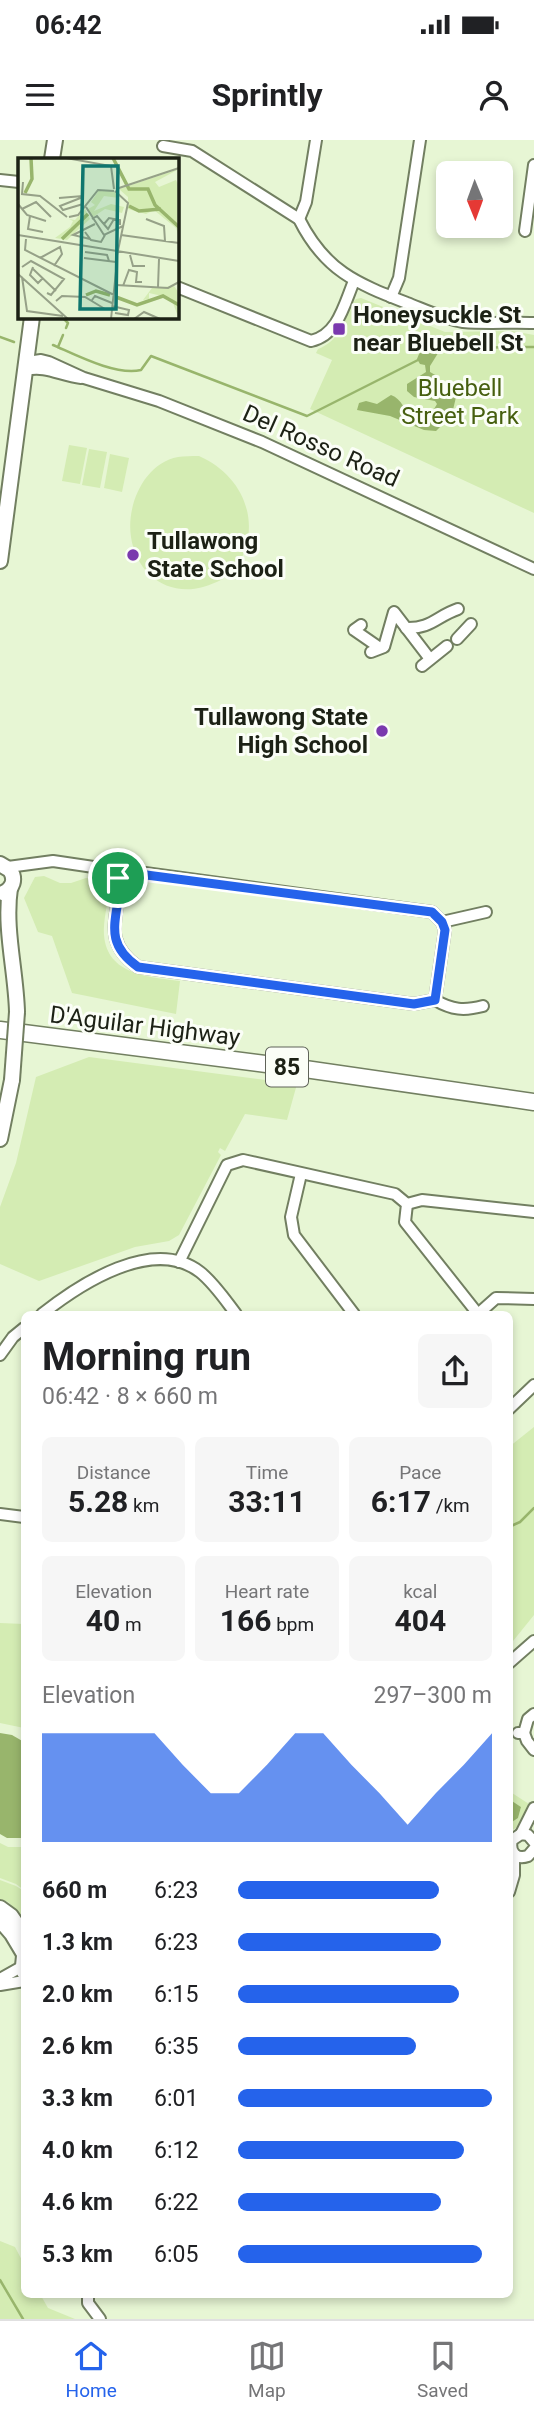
<!DOCTYPE html>
<html lang="en">
<head>
<meta charset="utf-8">
<style>
  body { margin:0; font-family:Roboto,sans-serif; background:#f6f6f6; color:#202124; height:100vh; display:flex; flex-direction:column; font-size:26px; white-space:nowrap }
  * { box-sizing:border-box; margin:0 }
  p { font-size:23px; color:#757577 }
  .icon { flex:none; width:38px; height:38px; fill:none; stroke:currentColor; stroke-width:2; stroke-linecap:round; stroke-linejoin:round }
  .map { position:relative; flex:1; overflow:hidden }
  .sheet { position:absolute; left:21px; top:1171px; width:492px; height:987px; display:flex; flex-direction:column; background:#fff; border-radius:10px; box-shadow:0 4px 10px #0003 }
  .sheet>* { flex:none }
  .needle { width:46px; rotate:179deg }
  .buttons { position:absolute; left:436px; top:21px; display:grid; gap:14px }
  .buttons a { display:grid; place-items:center; width:77px; height:77px; border-radius:10px; background:#fff; box-shadow:0 4px 10px #0003; font-size:35px }
  .pin { position:absolute; display:grid; place-items:center; width:60px; height:60px; color:#fff; margin:-30px; border:4px solid #fff; border-radius:50%; box-shadow:0 2px 7px #0007 }
  .round { display:grid; place-items:center; flex:none; width:74px; height:74px; border-radius:10px; background:#f6f6f6 }
  .summary { display:flex; align-items:center; justify-content:space-between; height:119px; padding:0 21px }
  h1 { font-size:38px; font-weight:700; line-height:52px }
  .metrics { display:grid; grid-template-columns:repeat(3,1fr); gap:10px; height:119px; padding:7px 21px }
  .metrics div { display:grid; align-content:center; border-radius:10px; background:#f6f6f6; text-align:center }
  .metrics b { font-size:30px; font-weight:700 }
  .metrics small { font-size:19px; font-weight:400 }
  .metrics p { font-size:19px }
  .chart { height:196px; padding:14px 21px }
  .chart p { display:flex; justify-content:space-between }
  .chart svg { width:100%; height:126px; margin-top:7px; fill:#2563eb; opacity:.7 }
  ul { padding:0 21px; list-style:none; font-size:23px }
  li { display:grid; grid-template-columns:112px 84px 1fr; align-items:center; height:52px }
  li i { height:18px; border-radius:9px; background:#2563eb }
  .status { display:flex; justify-content:space-between; align-items:center; height:49px; padding:0 35px; background:#fff; direction:ltr }
  .status svg { height:19px; fill:currentColor }
  header { display:flex; justify-content:space-between; align-items:center; height:91px; padding:0 21px; background:#fff; font-size:32px; font-weight:700 }
  .menu { display:flex; justify-content:space-around; align-items:center; height:98px; border-top:2px solid #e0e0e0; background:#fff; font-size:19px; color:#757577 }
  .menu a { display:grid; justify-items:center; gap:4px }
  .menu .current { color:#2563eb }
  .map>svg:first-child { display:block }
</style>
</head>
<body>
<div class="status"><b>06:42</b><svg viewBox="0 0 49 12"><path d="M0 12V9h3v3zM5 12V6h3v6zM10 12V3h3v9zM15 12V0h3v12zM26 1h20v11H26zM47 4h2v5h-2z"/></svg></div>
<header><svg class="icon" aria-label="menu" viewBox="0 0 24 24"><path d="M4 6h16M4 12h16M4 18h16"/></svg>Sprintly<svg class="icon" aria-label="person" viewBox="0 0 24 24"><circle cx="12" cy="8" r="4"/><path d="M4 21q1-7 8-7t8 7"/></svg></header>
<div class="map">
<svg width="534" height="2179" viewBox="0 0 534 2179">
  <rect width="100%" height="100%" fill="#e7f6d4"/>
  <g fill="#d4ecb3">
    <path d="M 361,158 L 445,192 L 512,191 L 534,195 L 534,373 L 310,269 L 332,220 L 316,213 L 318,209 C 339,201 344,183 352,163 L 356,159 Z"/>
    <polygon points="69,305 87,308 80,344 62,341"/>
    <polygon points="89,309 107,312 100,348 82,345"/>
    <polygon points="110,314 129,318 122,352 104,348"/>
    <path d="M 199,316 C 243,335 263,383 238,425 C 231,437 216,443 203,447 C 167,457 136,433 131,397 C 126,366 144,323 178,317 C 184,316 192,316 199,316 Z"/>
    <path d="M 44,736 L 60,743 L 71,743 L 86,738 L 106,741 L 110,747 C 108,762 103,780 104,795 C 107,835 149,837 180,841 L 176,874 L 72,853 L 52,796 L 38,792 L 24,758 L 35,737 Z"/>
    <polygon points="89,917 297,944 287,980 245,974 225,1011 220,1008 218,1012 221,1015 179,1095 169,1101 135,1107 39,1141 0,1124 0,1067 16,1023 36,937"/>
    <polygon points="534,1287 534,1475 509,1506 509,1307"/>
    <polygon points="0,1483 24,1484 24,1588 0,1583"/>
    <polygon points="509,1651 529,1664 521,1685 509,1692 509,1684 518,1678 521,1667 509,1659"/>
    <polygon points="0,1703 8,1707 24,1707 24,1750 16,1744 0,1738"/>
    <polygon points="0,1740 16,1746 24,1751 24,1778 8,1762 0,1759"/>
    <polygon points="0,2101 15,2107 24,2124 24,2154 40,2154 48,2168 75,2179 0,2179"/>
  </g>
  <g fill="#98b56c">
    <path d="M 431,204 L 440,210 L 430,226 L 430,232 L 437,236 L 438,241 L 427,245 L 425,248 L 433,251 L 452,250 L 456,257 L 453,270 L 443,276 L 441,286 L 436,291 L 424,290 L 390,276 L 357,270 L 359,263 L 366,261 L 377,264 L 391,255 C 402,259 404,271 413,276 L 434,269 L 437,264 L 435,261 L 414,257 L 407,251 L 407,244 L 426,232 L 425,225 L 420,224 L 417,219 L 421,209 Z"/>
    <polygon points="0,1593 12,1595 24,1602 24,1698 7,1698 0,1694"/>
    <polygon points="509,1659 521,1667 518,1678 509,1684"/>
  </g>
  <g fill="none" stroke-linecap="round" stroke-linejoin="round">
    <g stroke="#98b56c" stroke-width="2.5">
      <polyline points="62,177 68,183 66,188"/>
      <polyline points="0,197 14,202"/>
      <path d="M 53,205 C 76,215 116,236 141,230 L 151,216 L 307,276 L 418,220"/>
      <polyline points="58,207 63,195"/>
      <polyline points="525,207 534,207"/>
      <polyline points="437,211 443,208 520,207"/>
      <polyline points="509,1387 520,1382 534,1368"/>
      <polyline points="0,2140 23,2179"/>
    </g>
    <g stroke="#727f61" stroke-width="14">
      <g id="minor">
        <path d="M 163,6 L 192,11 L 299,79 C 325,131 356,143 407,163 C 425,170 444,179 463,182 C 486,184 511,182 534,183"/>
        <polyline points="0,40 19,42"/>
        <polyline points="299,79 306,62 316,0"/>
        <polyline points="525,91 534,25"/>
        <path d="M 177,147 L 311,201 C 338,195 344,165 354,141"/>
        <polyline points="391,157 399,138 420,0"/>
        <polyline points="27,222 41,220 49,222 84,238 159,261 262,302 534,429"/>
        <path d="M 26,230 C 46,225 61,236 81,238"/>
        <polyline points="361,485 354,490 380,508"/>
        <path d="M 406,488 C 431,489 437,476 458,469"/>
        <polyline points="457,499 471,484"/>
        <polyline points="371,512 384,507 394,472 430,519"/>
        <polyline points="422,526 447,506"/>
        <polyline points="8,727 53,721 107,729 118,738 131,733 145,733 432,772 442,782 445,790 435,860"/>
        <path d="M 118,738 L 120,746 C 116,782 104,803 138,827 L 414,864 L 435,860"/>
        <polyline points="442,782 486,772"/>
        <path d="M 435,860 C 452,870 464,871 483,866"/>
        <polyline points="301,1034 291,1077 294,1095 354,1174"/>
        <polyline points="407,1064 422,1060 534,1072"/>
        <polyline points="179,1122 227,1025 243,1020 395,1054 407,1064 405,1082 478,1174"/>
        <path d="M 42,1174 C 80,1144 153,1096 200,1132 C 214,1143 226,1161 236,1174"/>
        <polyline points="478,1174 496,1158 534,1159"/>
        <polyline points="0,1215 13,1197 24,1188"/>
        <polyline points="509,1269 534,1245"/>
        <polyline points="0,1374 24,1377"/>
        <polyline points="509,1523 534,1501"/>
        <polyline points="518,1593 524,1593 527,1601 534,1610"/>
        <polyline points="524,1593 528,1579 534,1574"/>
        <polyline points="521,1694 534,1668"/>
        <path d="M 534,1702 L 528,1695 L 521,1694 L 512,1700 C 509,1712 516,1720 528,1716 L 534,1709"/>
        <polyline points="509,1752 514,1735 514,1714"/>
        <polyline points="0,1839 23,1826"/>
        <polyline points="0,1845 24,1841"/>
        <polyline points="88,2154 88,2163 100,2179"/>
      </g>
    </g>
    <g stroke="#727f61" stroke-width="18">
      <g id="major">
        <polyline points="52,19 55,0"/>
        <polyline points="0,421 32,177"/>
        <path d="M 0,724 L 10,730 C 16,739 13,749 3,753"/>
        <path d="M 10,748 C 4,789 16,831 17,872"/>
        <polyline points="0,999 12,940"/>
        <polyline points="0,1768 11,1776 24,1795"/>
        <polyline points="0,1780 12,1794 24,1814"/>
        <polyline points="24,1816 23,1826 24,1832"/>
      </g>
    </g>
    <g stroke="#727f61" stroke-width="19">
      <polyline id="highway" points="0,890 305,929 534,962"/>
    </g>
    <use href="#minor" stroke="#fff" stroke-width="10"/>
    <use href="#major" stroke="#fff" stroke-width="14"/>
    <use href="#highway" stroke="#fff" stroke-width="16"/>
    <g stroke="#727f61" stroke-width="18" stroke-linecap="butt">
      <polyline id="major-bridge" points="12,940 17,872"/>
    </g>
    <use href="#major-bridge" stroke="#fff" stroke-width="14"/>
  </g>
  <g fill="none" stroke-linecap="round" stroke-linejoin="round">
    <g stroke="#fff" stroke-width="14">
      <path id="route" d="M 131,733 L 432,772 L 442,782 L 445,790 L 435,860 L 414,864 L 138,827 C 104,803 116,783 120,746 L 118,738 Z"/>
    </g>
    <use href="#route" stroke="#2563eb" stroke-width="9"/>
  </g>
  <g fill="#7a39ae" stroke="#fbfef7" stroke-width="2.5">
    <rect x="332" y="182" width="14" height="14" rx="3.5"/>
    <circle cx="133" cy="415" r="7"/>
    <circle cx="382" cy="591" r="7"/>
  </g>
  <g text-anchor="middle" dominant-baseline="central" stroke-width="6" stroke-linejoin="round" paint-order="stroke">
    <rect fill="#fbfef7" stroke="#5f6359" stroke-width="2" x="266" y="907.5" width="42" height="39" rx="5"/>
    <g font-size="23" font-weight="bold" fill="#1c2115">
      <text x="287" y="927">85</text>
    </g>
    <g font-size="24" font-weight="bold" fill="#1c2115" stroke="#fbfef7" text-anchor="start">
      <text x="353" y="175">Honeysuckle St<tspan x="353" dy="28">near Bluebell St</tspan></text>
      <text x="147" y="401">Tullawong<tspan x="147" dy="28">State School</tspan></text>
      <text x="368" y="577" text-anchor="end">Tullawong State<tspan x="368" dy="28">High School</tspan></text>
    </g>
    <g font-size="24" fill="#465f0f" stroke="#fbfef7">
      <text x="460" y="248">Bluebell<tspan x="460" dy="28">Street Park</tspan></text>
    </g>
    <g font-size="24" fill="#1c2115" stroke="#fbfef7">
      <text transform="translate(321 306) rotate(24)">Del Rosso Road</text>
      <text transform="translate(145 886) rotate(7)">D'Aguilar Highway</text>
    </g>
  </g>
  <g transform="translate(18 18)">
    <rect width="161" height="161" fill="#e7f6d4"/>
    <path d="M 161,11 L 137,24 L 141,29 L 158,22 L 161,28 L 161,79 L 158,70 L 136,52 L 128,56 L 110,51 L 110,39 L 101,31 ZM 81,32 L 96,33 L 101,40 L 86,38 L 76,53 L 93,46 L 106,49 L 104,55 L 87,51 L 75,59 L 70,51 L 77,47 L 73,44 ZM 67,51 L 72,61 L 49,82 L 37,80 L 52,69 L 55,63 L 51,61 L 57,62 ZM 156,128 L 161,135 L 161,161 L 153,140 L 131,135 L 131,141 L 125,142 L 134,130 Z" fill="#d4ecb3"/>
    <path fill="none" stroke="#98b56c" stroke-width="3.5" d="M 95,0 L 111,31 L 130,31 L 137,47 L 161,69M 7,35 L 14,21 L 13,0M 111,48 L 121,53 L 143,51M 44,81 L 70,56M 68,137 L 78,133 L 92,137M 98,139 L 119,147 L 145,138 L 161,147"/>
    <path fill="none" stroke="#96a188" stroke-width="2" d="M 48,0 L 93,8 L 96,31M 5,24 L 4,36 L 22,38 L 49,59M 98,31 L 161,10M 97,33 L 110,45 L 98,102M 41,40 L 65,38M 0,46 L 9,57 L 28,63M 65,46 L 45,52 L 42,48 L 65,39M 68,49 L 86,77 L 105,68M 4,51 L 18,44 L 33,59M 12,58 L 10,71 L 25,74M 51,59 L 60,57 L 80,32 L 96,33M 74,61 L 79,58 L 90,71 L 96,61M 128,61 L 146,68 L 147,83M 86,66 L 91,60 L 102,62 L 102,67M 67,74 L 73,82 L 83,84 L 87,77M 0,77 L 161,103M 103,77 L 161,85M 8,81 L 7,92 L 96,137M 72,81 L 55,77 L 77,66M 67,94 L 89,97 L 91,103M 112,97 L 115,108 L 127,108M 22,100 L 42,89 L 44,96 L 36,108M 66,100 L 98,104M 4,109 L 13,103 L 46,121 L 33,137 L 29,135M 15,109 L 12,117 L 20,125 L 25,120M 14,110 L 38,133M 0,116 L 50,161M 4,119 L 9,153 L 45,158M 98,127 L 150,130 L 161,124M 105,128 L 111,112 L 119,114 L 118,124 L 124,124M 140,129 L 141,101M 74,142 L 77,138 L 94,145M 38,143 L 44,138 L 67,139 L 87,151M 94,148 L 111,152 L 110,157 L 97,155M 93,161 L 99,104M 116,161 L 126,154 L 142,161"/>
    <path fill="#0f766e" fill-opacity="0.15" stroke="#0f766e" stroke-width="3.5" d="M 65,8 L 100,8 L 98,151 L 62,151 Z"/>
    <rect width="161" height="161" fill="none" stroke="#1c2115" stroke-width="3.5"/>
  </g>
</svg>
<div class="buttons">
<a><svg class="needle" viewBox="-14 -14 28 28"><path d="M0-13l5 13h-10z" fill="#e53935"/><path d="M0 13l5-13h-10z" fill="#757577"/></svg></a>
</div>
<div class="pin" style="left:118px;top:738px;background:#1e9e55"><svg class="icon" aria-label="arrive" viewBox="0 0 24 24"><path d="M6 21V4h12l-3 4 3 4H6"/></svg></div>
<section class="sheet">
<div class="summary"><div><h1>Morning run</h1><p>06:42 · 8 × 660 m</p></div><a class="round"><svg class="icon" aria-label="share" viewBox="0 0 24 24"><path d="M12 15V3M7 8l5-5 5 5M5 13v7h14v-7"/></svg></a></div>
<div class="metrics">
<div><p>Distance</p><b>5.28<small> km</small></b></div>
<div><p>Time</p><b>33:11</b></div>
<div><p>Pace</p><b>6:17<small> /km</small></b></div>
</div>
<div class="metrics">
<div><p>Elevation</p><b>40<small> m</small></b></div>
<div><p>Heart rate</p><b>166<small> bpm</small></b></div>
<div><p>kcal</p><b>404</b></div>
</div>
<div class="chart"><p><span>Elevation</span>297–300 m</p>
<svg viewBox="0 0 160 44" preserveAspectRatio="none"><path d="M0 44V6L10 6L20 6L30 6L40 6L50 17L60 27L70 27L80 17L90 6L100 6L110 17L120 27L130 38L140 27L150 17L160 6V44z"/></svg>
</div>
<ul>
<li><b>660 m</b>6:23<i style="width:79%"></i></li>
<li><b>1.3 km</b>6:23<i style="width:80%"></i></li>
<li><b>2.0 km</b>6:15<i style="width:87%"></i></li>
<li><b>2.6 km</b>6:35<i style="width:70%"></i></li>
<li><b>3.3 km</b>6:01<i style="width:100%"></i></li>
<li><b>4.0 km</b>6:12<i style="width:89%"></i></li>
<li><b>4.6 km</b>6:22<i style="width:80%"></i></li>
<li><b>5.3 km</b>6:05<i style="width:96%"></i></li>
</ul>
</section>
</div>
<nav class="menu">
<a class="current"><svg class="icon" aria-label="home" viewBox="0 0 24 24"><path d="M3 11l9-7 9 7M6 9v11h12V9"/></svg>Home</a>
<a><svg class="icon" aria-label="map" viewBox="0 0 24 24"><path d="M3 6l6-2 6 2 6-2v14l-6 2-6-2-6 2zM9 4v14M15 6v14"/></svg>Map</a>
<a><svg class="icon" aria-label="saved" viewBox="0 0 24 24"><path d="M7 4h10v16l-5-4-5 4z"/></svg>Saved</a>
</nav>
</body>
</html>
